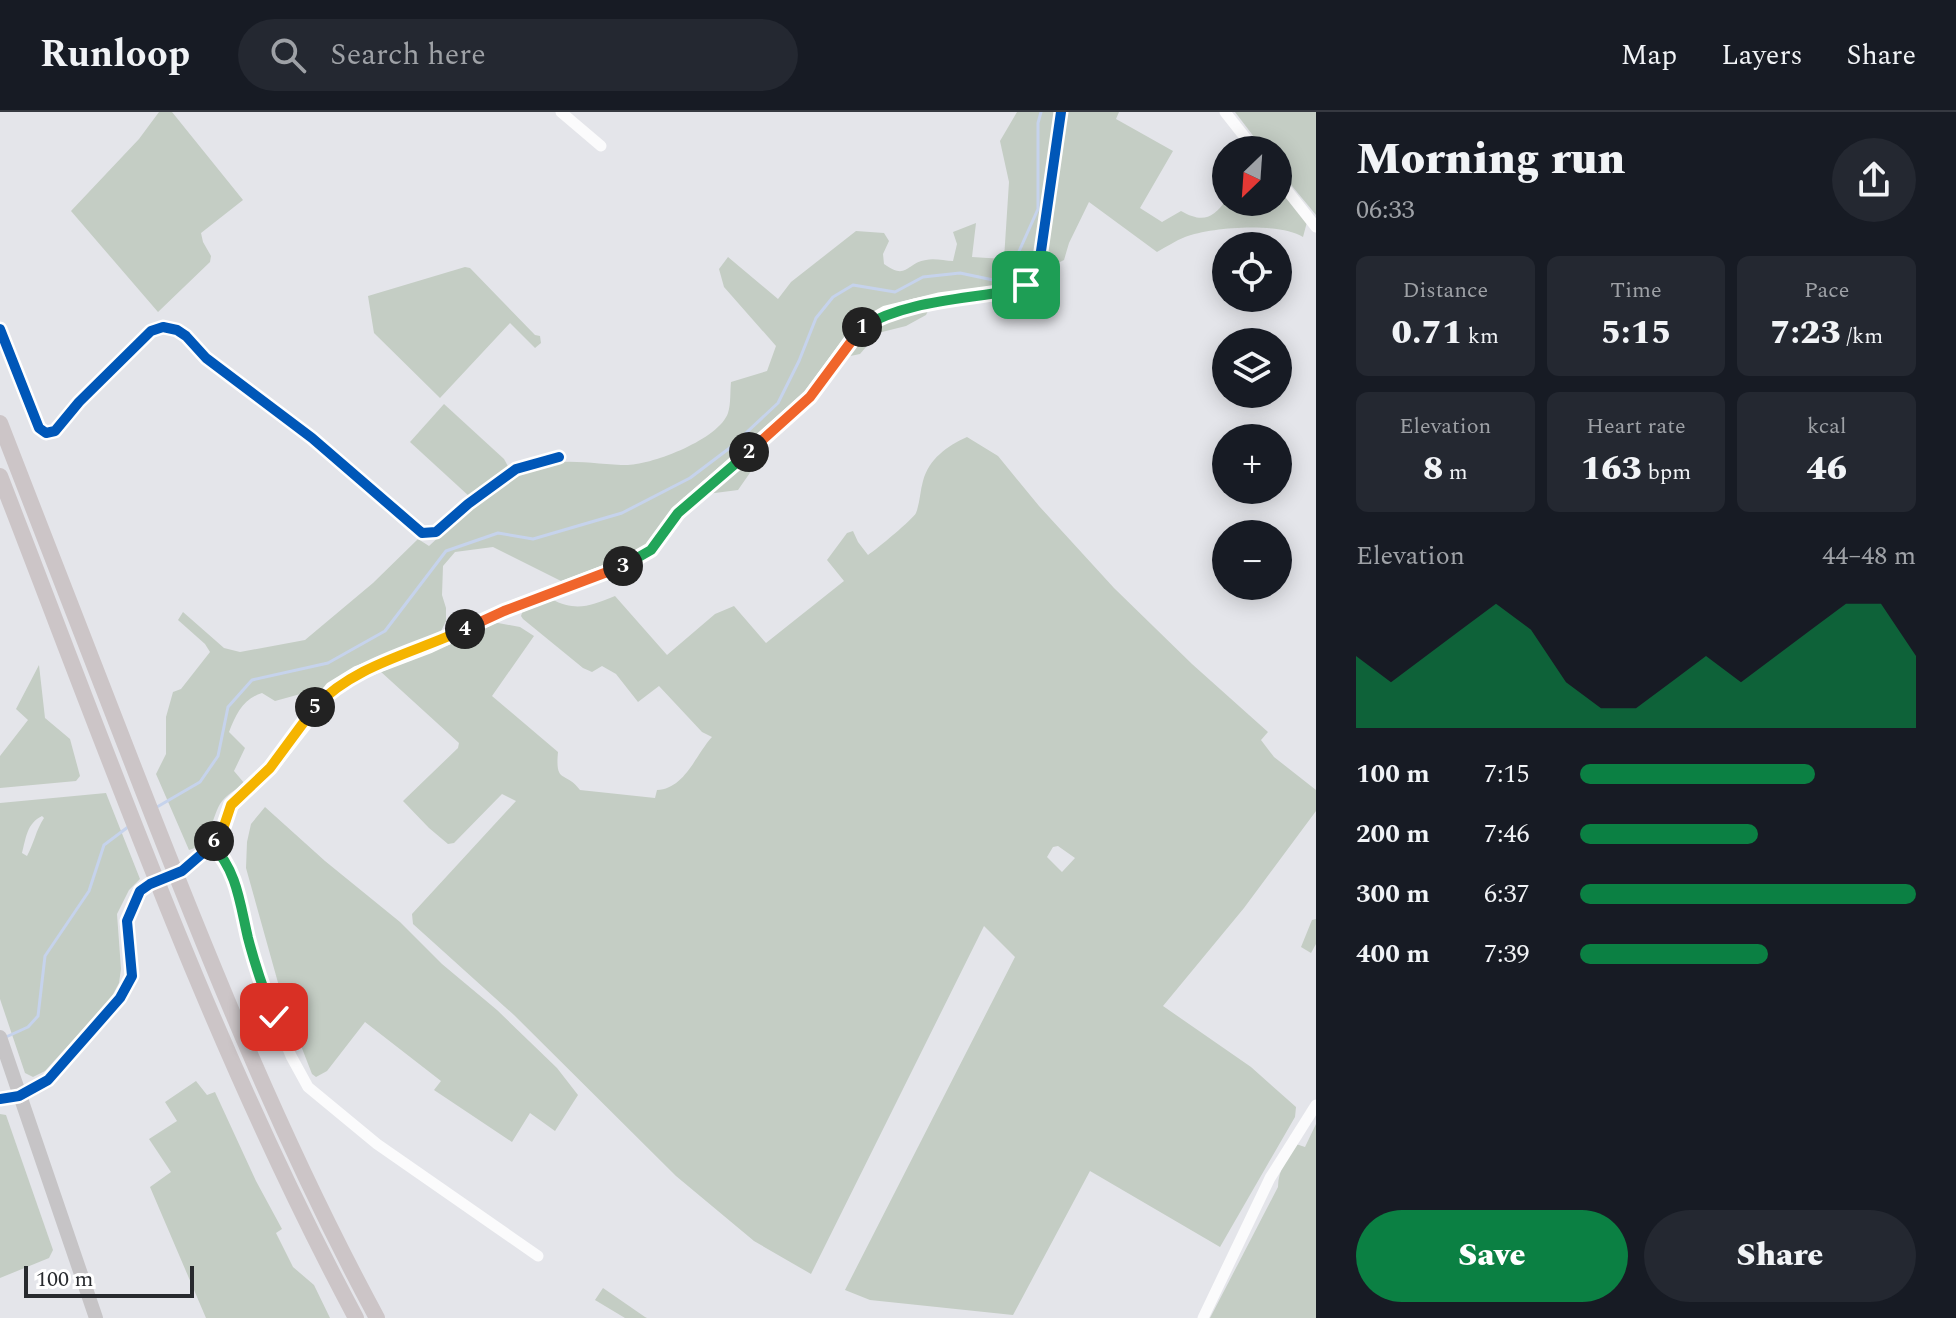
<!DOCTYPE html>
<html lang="en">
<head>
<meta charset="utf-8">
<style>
  body { margin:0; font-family:Spectral,serif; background:#242831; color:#f1f3f6; height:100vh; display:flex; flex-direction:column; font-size:30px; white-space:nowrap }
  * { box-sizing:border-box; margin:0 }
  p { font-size:26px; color:#9ea1a6 }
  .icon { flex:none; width:44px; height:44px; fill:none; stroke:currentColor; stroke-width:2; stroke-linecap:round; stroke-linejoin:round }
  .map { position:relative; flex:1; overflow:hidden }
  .details { display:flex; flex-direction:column; background:#171b24; width:640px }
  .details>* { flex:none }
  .needle { width:52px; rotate:205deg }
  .controls { position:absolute; left:1212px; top:24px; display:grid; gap:16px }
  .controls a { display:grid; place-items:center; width:80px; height:80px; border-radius:50%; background:#171b24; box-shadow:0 4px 20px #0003; font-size:40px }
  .scale { position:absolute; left:24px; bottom:20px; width:170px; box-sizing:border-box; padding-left:8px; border:4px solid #282a2e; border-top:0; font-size:22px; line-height:28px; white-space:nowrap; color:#282a2e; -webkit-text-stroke:6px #fff; paint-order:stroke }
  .pin { position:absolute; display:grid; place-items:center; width:68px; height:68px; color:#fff; margin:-34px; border-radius:16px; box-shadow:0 4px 12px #0006 }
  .km { position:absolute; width:40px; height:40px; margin:-20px; border-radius:50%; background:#222; color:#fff; font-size:22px; line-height:40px; text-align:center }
  .round { display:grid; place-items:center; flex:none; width:84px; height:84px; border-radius:42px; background:#242831 }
  .overview { display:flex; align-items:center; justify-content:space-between; height:136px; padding:0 40px }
  h1 { font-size:44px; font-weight:800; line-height:60px }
  .figures { display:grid; grid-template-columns:repeat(3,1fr); gap:12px; height:136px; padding:8px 40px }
  .figures div { display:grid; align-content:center; border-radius:12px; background:#242831; text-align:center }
  .figures b { font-size:34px; font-weight:800 }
  .figures small { font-size:22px; font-weight:400 }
  .figures p { font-size:22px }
  .chart { height:224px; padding:16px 40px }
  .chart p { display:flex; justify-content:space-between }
  .chart svg { width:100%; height:144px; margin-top:8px; fill:#0b8043; opacity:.7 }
  .primary-button { display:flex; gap:16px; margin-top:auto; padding:16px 40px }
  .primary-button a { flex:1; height:92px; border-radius:48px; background:#0b8043; color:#fff; font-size:32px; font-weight:800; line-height:92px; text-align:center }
  .primary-button a+a { background:#242831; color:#f1f3f6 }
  ul { padding:0 40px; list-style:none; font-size:26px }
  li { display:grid; grid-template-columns:128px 96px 1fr; align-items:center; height:60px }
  li i { height:20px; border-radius:10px; background:#0b8043 }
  header { display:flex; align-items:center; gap:48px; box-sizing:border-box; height:112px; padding:0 40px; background:#171b24; border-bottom:2px solid #363941 }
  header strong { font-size:38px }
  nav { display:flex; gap:44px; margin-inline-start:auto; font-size:28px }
  .search { width:560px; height:72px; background:#242831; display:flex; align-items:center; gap:20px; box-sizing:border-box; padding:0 28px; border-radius:44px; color:#9ea1a6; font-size:30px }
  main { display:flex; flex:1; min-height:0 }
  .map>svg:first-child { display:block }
</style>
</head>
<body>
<header>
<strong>Runloop</strong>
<div class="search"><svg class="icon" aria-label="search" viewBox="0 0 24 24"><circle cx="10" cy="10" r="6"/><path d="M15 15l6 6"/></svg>Search here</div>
<nav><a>Map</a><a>Layers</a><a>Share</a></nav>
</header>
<main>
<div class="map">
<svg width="1316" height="1206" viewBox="0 0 1316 1206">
  <rect width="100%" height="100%" fill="#e4e5ea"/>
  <g fill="#c4cdc4" fill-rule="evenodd">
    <polygon points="159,0 172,0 243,88 201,121 203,130 211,144 210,150 158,200 71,99 139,27"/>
    <path d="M 1017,0 L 1119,0 L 1116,7 L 1173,39 L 1140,96 L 1162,110 L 1181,99 C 1202,111 1213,107 1226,88 L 1226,90 L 1278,90 L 1278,74 L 1307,110 L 1303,125 C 1278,110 1212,115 1185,125 C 1175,129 1166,135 1157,140 L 1089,90 L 1069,131 L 1064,148 L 1010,175 L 935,184 L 926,203 L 906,214 L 878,221 L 860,242 L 831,248 L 807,283 L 771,315 L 761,345 L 738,378 L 684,385 L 644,436 L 565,471 L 493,435 L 455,440 L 443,454 L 442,483 L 446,496 L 446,509 L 439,523 L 355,559 L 326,575 L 275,589 L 262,581 C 243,587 236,602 229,620 L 245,636 L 234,659 L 245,672 C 236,677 226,683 220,692 C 211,708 210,733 189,738 L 156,662 L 166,642 L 166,605 L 173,580 L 181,577 L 210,540 L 205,532 L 178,508 L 183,500 L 224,536 L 240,540 L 305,528 L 373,471 L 418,427 L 429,434 C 459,406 497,368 537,354 C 565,345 599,353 628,353 C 654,352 719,327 728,301 C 731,292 730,279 731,270 L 767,259 L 776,234 L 724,175 L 719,157 L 728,145 L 778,187 L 791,170 L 856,119 L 884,121 L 889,129 L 883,142 L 884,152 C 907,169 906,151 926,148 C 934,146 945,149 953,149 L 957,132 L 953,120 L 976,111 L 972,145 L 1004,147 L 1009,70 L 1000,29 Z"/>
    <polygon points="1235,0 1316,0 1316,103 1278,57 1278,38 1264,38"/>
    <polygon points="465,155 470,156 535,223 540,224 541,231 535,236 510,211 440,286 374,221 368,184"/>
    <polygon points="444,292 504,347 509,356 470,385 410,330"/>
    <path d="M 967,325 L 998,344 L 1039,394 L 1114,476 L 1192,552 L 1268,620 L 1261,628 L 1274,645 L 1316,678 L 1316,699 L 1244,796 L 1163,894 L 1251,955 L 1296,995 L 1295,1005 L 1220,1135 L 1090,1059 L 1013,1203 L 870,1188 L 845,1178 L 1015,845 L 984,814 L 811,1162 L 754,1129 L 676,1064 L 514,903 L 413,812 L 412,802 L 516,689 L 502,682 L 454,731 L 448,732 L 429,716 L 403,689 L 458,636 L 459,631 L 380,559 L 493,510 L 520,515 L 534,524 L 492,584 L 558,640 C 555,673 565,658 580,678 L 655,686 L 657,678 C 685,677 696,642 712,625 L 702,620 L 659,574 L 638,590 L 616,562 L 602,554 L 592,560 L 583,556 L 523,507 L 521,504 L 524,495 L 551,487 C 577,500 589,494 615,484 L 667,543 L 715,502 L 734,494 L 766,531 L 844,469 L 827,448 L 847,421 L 853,419 L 858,430 L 868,443 C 877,437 913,407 916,401 C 920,391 920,379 923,369 C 929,347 947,334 967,325 ZM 1058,734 L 1075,746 L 1062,760 L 1047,745 L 1053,735 Z"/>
    <polygon points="39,553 45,606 70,627 80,664 76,669 0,676 0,644 28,608 16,597"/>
    <path d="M 106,681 L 140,767 L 129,778 L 117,802 L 121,857 L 119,871 L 111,886 L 45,959 L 33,965 L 25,961 L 0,887 L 0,691 ZM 42,704 L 44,706 C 36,718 34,731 27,744 L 22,741 C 26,726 27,711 42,704 Z"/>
    <polygon points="265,695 325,749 400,810 442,852 497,898 557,956 578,983 555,1019 530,1001 512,1030 434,978 441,969 365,910 327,959 316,965 312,962 282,885 246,756 247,730 251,712"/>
    <polygon points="1316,807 1316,832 1311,841 1301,835 1312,808"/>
    <polygon points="196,969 207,983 215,980 256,1069 282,1117 276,1121 293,1155 314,1173 330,1206 206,1206 150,1075 171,1060 149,1027 177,1009 165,990"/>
    <polygon points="0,1002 6,1003 53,1138 49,1146 0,1166"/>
    <path d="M 1316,1012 L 1316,1206 L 1210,1206 L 1278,1075 C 1278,1058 1288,1045 1296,1032 L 1305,1035 Z"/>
    <polygon points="603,1176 645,1205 647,1206 625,1206 595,1188"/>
  </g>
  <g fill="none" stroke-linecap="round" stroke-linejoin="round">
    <g stroke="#c6d3ec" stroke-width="3">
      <polyline points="157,695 200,670 218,644 228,595 252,568 328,551 385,519 446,439 498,421 533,427 622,401 690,366 731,335 778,291 799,249 816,206 833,185 853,173 895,180 923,165 960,161 998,169 1012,155 1038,97 1038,11 1041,0"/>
      <polyline points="6,925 28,915 38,904 45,844 89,779 104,733 128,715"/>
    </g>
    <g stroke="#fbfbfc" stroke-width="11">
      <polyline points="561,0 601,34"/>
      <polyline points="1225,0 1255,38"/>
      <polyline points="1278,67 1316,115"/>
      <polyline points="0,217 39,316 46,321 55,319 79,290 151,219 163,215 177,218 186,224 206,246 312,326 422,421 436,420 468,392 516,357 559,345"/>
      <polyline points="212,733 224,745 232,760 263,876 291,944 308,975 377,1032 538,1144"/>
      <polyline points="0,987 19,984 48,968 120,886 132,864 127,809 140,779 150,772 182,759 212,733 224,714 231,693 270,656 332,577 358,561 429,534 504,499 622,454 651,438 678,401 810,285 860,216 886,201 939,188 1014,178 1026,173 1039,153 1061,0"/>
      <polyline points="1203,1206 1270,1066 1316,993"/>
    </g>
    <polyline stroke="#c6c4c6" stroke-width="14" points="0,925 96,1206"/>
    <g stroke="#ccc5c7" stroke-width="16">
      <path d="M 0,311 C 48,434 95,556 143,679 C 213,858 285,1036 377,1206"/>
      <path d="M 0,364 C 110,647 212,937 356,1206"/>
    </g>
    <g stroke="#fff" stroke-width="15">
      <g id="cycleway">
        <polyline points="0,217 39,316 46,321 55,319 79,290 151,219 163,215 177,218 186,224 206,246 312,326 422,421 436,420 468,392 516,357 559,345"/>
        <polyline points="0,987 19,984 48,968 120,886 132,864 127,809 140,779 150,772 182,759 212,733 224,714 231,693 270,656 332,577 358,561 429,534 504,499 622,454 651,438 678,401 810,285 860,216 886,201 939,188 1014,178 1026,173 1039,153 1061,0"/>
      </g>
    </g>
    <use href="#cycleway" stroke="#0057b8" stroke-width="10"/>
  </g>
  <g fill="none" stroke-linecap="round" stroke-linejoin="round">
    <g stroke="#fff" stroke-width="16">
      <path id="split-1" d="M 862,215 C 909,188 962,188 1014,178 L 1026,173"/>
    </g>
    <g stroke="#fff" stroke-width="16">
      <polyline id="split-2" points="749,340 810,285 862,215"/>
    </g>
    <g stroke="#fff" stroke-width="16">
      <polyline id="split-3" points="623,454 651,438 678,401 749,340"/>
    </g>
    <g stroke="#fff" stroke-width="16">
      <polyline id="split-4" points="465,517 504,499 623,454"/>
    </g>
    <g stroke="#fff" stroke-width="16">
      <path id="split-5" d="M 315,595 C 354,553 414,541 465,517"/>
    </g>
    <g stroke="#fff" stroke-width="16">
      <polyline id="split-6" points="214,729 224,714 231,693 270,656 315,595"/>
    </g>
    <g stroke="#fff" stroke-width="16">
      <path id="split-7" d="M 214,729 L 212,733 C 237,758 240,792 248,826 C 255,853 264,879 274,905"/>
    </g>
    <use href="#split-1" stroke="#22a559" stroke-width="10"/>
    <use href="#split-2" stroke="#f0652b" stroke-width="10"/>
    <use href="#split-3" stroke="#22a559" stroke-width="10"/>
    <use href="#split-4" stroke="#f0652b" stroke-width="10"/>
    <use href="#split-5" stroke="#f5b400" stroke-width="10"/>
    <use href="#split-6" stroke="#f5b400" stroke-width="10"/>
    <use href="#split-7" stroke="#22a559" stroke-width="10"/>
  </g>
</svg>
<div class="controls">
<a><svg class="needle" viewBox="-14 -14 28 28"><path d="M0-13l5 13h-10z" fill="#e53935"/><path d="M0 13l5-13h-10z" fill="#9ea1a6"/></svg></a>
<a><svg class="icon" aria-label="locate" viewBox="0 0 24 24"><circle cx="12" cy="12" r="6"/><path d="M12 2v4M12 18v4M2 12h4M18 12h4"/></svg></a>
<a><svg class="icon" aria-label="layers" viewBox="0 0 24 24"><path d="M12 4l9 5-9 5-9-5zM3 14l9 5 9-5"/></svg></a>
<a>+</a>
<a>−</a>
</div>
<div class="scale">100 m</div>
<div class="pin" style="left:1026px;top:173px;background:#1e9e55"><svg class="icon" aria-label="arrive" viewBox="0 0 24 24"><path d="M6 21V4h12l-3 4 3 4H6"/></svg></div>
<div class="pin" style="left:274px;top:905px;background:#d93025"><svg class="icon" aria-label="check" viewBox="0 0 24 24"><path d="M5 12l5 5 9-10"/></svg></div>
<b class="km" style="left:862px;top:215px">1</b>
<b class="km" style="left:749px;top:340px">2</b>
<b class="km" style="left:623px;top:454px">3</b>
<b class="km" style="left:465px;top:517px">4</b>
<b class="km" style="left:315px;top:595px">5</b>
<b class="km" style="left:214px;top:729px">6</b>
</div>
<section class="details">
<div class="overview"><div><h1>Morning run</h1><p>06:33</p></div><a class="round"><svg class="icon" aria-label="share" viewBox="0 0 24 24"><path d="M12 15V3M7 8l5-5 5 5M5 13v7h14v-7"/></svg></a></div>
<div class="figures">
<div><p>Distance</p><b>0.71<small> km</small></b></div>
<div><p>Time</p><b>5:15</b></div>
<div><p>Pace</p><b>7:23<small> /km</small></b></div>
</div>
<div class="figures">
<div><p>Elevation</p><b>8<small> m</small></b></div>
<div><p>Heart rate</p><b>163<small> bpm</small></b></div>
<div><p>kcal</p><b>46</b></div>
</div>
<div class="chart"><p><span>Elevation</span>44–48 m</p>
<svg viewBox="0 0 160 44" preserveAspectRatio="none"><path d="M0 44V22L10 30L20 22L30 14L40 6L50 14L60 30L70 38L80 38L90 30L100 22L110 30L120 22L130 14L140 6L150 6L160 22V44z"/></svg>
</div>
<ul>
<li><b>100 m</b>7:15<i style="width:70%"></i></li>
<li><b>200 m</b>7:46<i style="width:53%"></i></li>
<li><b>300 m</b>6:37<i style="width:100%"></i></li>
<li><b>400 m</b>7:39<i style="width:56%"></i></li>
</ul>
<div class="primary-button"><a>Save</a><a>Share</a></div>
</section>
</main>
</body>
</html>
